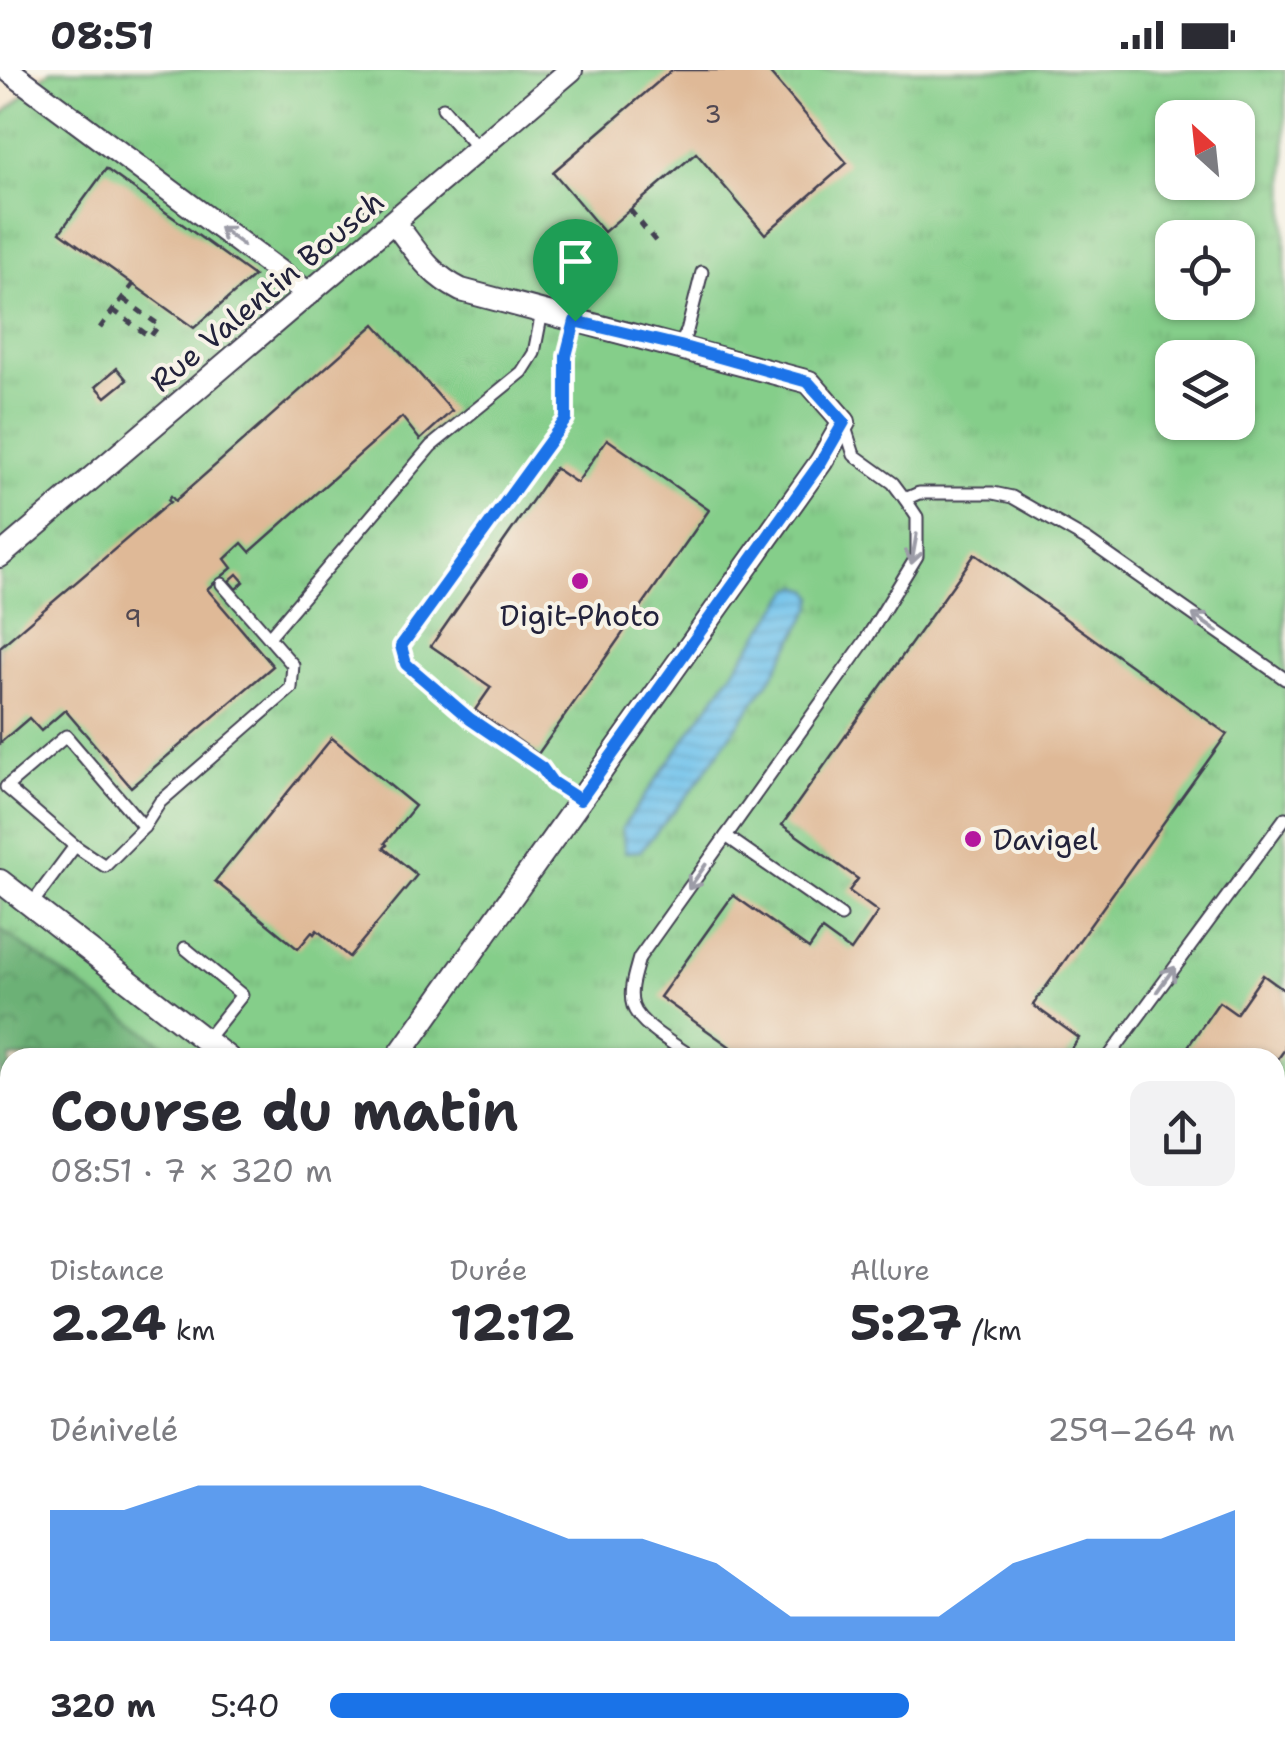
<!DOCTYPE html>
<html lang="fr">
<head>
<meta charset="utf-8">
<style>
  body { margin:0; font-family:"Shantell Sans",sans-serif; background:#f2f2f3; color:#2b2b33; height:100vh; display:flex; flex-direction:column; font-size:38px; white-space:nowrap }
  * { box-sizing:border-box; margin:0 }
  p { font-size:32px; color:#7c7c81 }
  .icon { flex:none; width:55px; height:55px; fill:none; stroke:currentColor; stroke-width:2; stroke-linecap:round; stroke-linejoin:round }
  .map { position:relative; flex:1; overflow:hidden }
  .panel { position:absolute; left:0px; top:978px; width:1285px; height:718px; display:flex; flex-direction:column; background:#fff; border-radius:30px 30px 0 0; box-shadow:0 2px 8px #0004 }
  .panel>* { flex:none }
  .needle { width:65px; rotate:333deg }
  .tools { position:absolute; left:1155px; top:30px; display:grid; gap:20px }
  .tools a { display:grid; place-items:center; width:100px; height:100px; border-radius:20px; background:#fff; box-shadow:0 2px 8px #0004; font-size:50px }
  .pin { position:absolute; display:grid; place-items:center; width:85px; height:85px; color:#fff; margin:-102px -42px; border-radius:50% 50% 50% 0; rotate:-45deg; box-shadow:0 0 10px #0007 }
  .pin .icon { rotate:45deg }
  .round { display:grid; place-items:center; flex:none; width:105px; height:105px; border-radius:20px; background:#f2f2f3 }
  .head { display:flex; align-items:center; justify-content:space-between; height:170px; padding:0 50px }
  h1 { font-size:55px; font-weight:700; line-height:75px }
  .figures { display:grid; grid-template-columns:repeat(3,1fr); gap:15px; height:170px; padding:10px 50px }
  .figures div { display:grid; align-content:center }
  .figures b { font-size:50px; font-weight:700 }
  .figures small { font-size:28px; font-weight:400 }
  .figures p { font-size:28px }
  .chart { height:280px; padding:20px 50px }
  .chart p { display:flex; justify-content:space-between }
  .chart svg { width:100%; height:180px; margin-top:10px; fill:#1a73e8; opacity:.7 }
  ul { padding:0 50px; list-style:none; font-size:32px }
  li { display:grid; grid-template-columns:160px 120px 1fr; align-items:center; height:75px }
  li i { height:25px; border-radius:12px; background:#1a73e8 }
  .status { display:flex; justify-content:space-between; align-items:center; height:70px; padding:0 50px; background:#fff; direction:ltr }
  .status svg { height:28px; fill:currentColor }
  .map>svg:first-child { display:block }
</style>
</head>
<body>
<div class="status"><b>08:51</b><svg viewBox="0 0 49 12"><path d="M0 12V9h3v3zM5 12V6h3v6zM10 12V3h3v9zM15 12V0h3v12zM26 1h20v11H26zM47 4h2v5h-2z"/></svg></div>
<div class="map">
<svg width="1285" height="1693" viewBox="0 0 1285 1693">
  <defs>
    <pattern id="grass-tufts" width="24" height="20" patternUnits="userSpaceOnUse" patternTransform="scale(2.5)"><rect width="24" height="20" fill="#85ce8a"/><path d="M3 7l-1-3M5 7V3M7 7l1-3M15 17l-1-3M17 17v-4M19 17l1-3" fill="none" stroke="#73b178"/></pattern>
    <pattern id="forest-crowns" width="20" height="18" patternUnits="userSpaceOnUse" patternTransform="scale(2.5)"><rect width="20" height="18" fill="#6cb176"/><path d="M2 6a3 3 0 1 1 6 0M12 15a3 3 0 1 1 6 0" fill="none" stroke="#589062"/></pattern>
    <pattern id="water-rules" width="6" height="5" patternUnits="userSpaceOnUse" patternTransform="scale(2.5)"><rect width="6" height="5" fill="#71c3ec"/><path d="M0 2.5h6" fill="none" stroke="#62a7cb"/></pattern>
  </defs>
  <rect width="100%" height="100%" fill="#f7f3e8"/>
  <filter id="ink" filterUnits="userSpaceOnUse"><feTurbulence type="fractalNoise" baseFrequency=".01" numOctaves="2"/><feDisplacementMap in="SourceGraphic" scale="20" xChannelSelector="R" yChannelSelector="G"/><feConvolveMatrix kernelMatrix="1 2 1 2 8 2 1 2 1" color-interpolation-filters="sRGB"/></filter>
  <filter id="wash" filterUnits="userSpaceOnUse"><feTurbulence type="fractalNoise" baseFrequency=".0048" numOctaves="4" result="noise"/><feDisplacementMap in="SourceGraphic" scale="40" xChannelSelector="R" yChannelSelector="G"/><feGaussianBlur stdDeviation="2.25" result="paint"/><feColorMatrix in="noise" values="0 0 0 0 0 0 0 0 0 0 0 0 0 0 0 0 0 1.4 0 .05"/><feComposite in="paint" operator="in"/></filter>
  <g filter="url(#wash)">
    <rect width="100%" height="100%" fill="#f5e5ce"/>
    <g fill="url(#grass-tufts)" stroke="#547862" stroke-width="2.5" fill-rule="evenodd">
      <path d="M 51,0 L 1285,0 L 1285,1200 L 1275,1218 L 1275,988 L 10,988 L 10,1231 L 0,1228 L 0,47 ZM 1172,48 L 1238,48 L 1238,112 L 1172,112 ZM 1172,168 L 1238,168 L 1238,232 L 1172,232 ZM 1172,288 L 1238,288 L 1238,352 L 1172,352 Z"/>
      <polygon points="1285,1449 1285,1588 1275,1602 1275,1462"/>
      <polygon points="620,1685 770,1685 799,1693 640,1693"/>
      <polygon points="1056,1685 1212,1685 1206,1693 1048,1693"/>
    </g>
    <polygon fill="url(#forest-crowns)" stroke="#476a58" stroke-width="2.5" points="0,859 181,987 10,988 10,1058 0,1052"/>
    <polygon fill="url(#water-rules)" stroke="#4a7294" stroke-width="2.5" points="799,516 810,520 814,527 812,537 773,605 692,720 640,781 625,782 622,758 790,521"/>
    <g id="blocks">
      <g fill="#dfb997">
        <polygon points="672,0 767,0 847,93 765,164 696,83 604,162 553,102"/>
        <polygon points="106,99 254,206 194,258 60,162"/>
        <polygon points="377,127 384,134 371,145 364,138"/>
        <polygon points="375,254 452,341 420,370 402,347 250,482 242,473 225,489 232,498 207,519 273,596 131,717 65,640 41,661 29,648 0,673 0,577 170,432 168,430 171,426 175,431"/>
        <polygon points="117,298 127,310 106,327 96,316"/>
        <polygon points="607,369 709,440 538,684 475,640 491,617 431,576 555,398 577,413"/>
        <polygon points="975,484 1227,664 1033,935 1079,968 1065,988 746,988 660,927 733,825 809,879 822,860 851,881 878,842 849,821 858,809 782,755"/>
        <polygon points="237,504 244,512 236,519 229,511"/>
        <polygon points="332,668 415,736 385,773 387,775 384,778 417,805 349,887 317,860 314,864 312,862 298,879 215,811"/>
        <polygon points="1263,905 1285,921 1285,979 1275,993 1275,988 1180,988 1219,932 1236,944"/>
      </g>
    </g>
  </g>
  <g filter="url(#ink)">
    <use href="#blocks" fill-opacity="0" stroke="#423f51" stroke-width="2.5"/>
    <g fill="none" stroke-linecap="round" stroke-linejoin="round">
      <g stroke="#423f51" stroke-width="15">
        <g id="service">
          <polyline points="443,38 479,80"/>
          <polyline points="575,251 566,286 566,349 401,577 406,594 471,649 542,698 552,712 580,730"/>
          <polyline points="680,276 687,261 702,202"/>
          <polyline points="844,354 854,385 893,413 905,429"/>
          <polyline points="269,567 431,376 522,302 534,283 542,242"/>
          <polyline points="726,766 841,846"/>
          <polyline points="75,776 6,717 66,666 144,757"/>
          <polyline points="31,835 75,776 105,796 144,757 160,732 291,618 293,595 222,514"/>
          <polyline points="185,878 242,925 206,970"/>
          <path d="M 694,988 C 677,976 639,955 633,936 C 628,921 635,903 639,888 L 865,571 L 917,486 L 917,447 L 905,429 L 919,423 L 993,423 L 1012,427 L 1087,470 L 1285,609"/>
          <polyline points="1108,988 1285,748"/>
        </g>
      </g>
      <g stroke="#423f51" stroke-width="26">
        <g id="minor">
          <polyline points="8,0 309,224"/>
          <path d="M 394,152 C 416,180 427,203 461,220 L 809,312 L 844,352 L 821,392 L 397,988"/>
          <polyline points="0,486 571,0"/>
          <polyline points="0,811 228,988"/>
        </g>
      </g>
      <g stroke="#423f51" stroke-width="44">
        <polyline id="trunk" points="1279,1693 1285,1683"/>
      </g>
      <g stroke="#423f51" stroke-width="5" stroke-dasharray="8 8" stroke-linecap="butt">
        <polyline points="630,140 657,173"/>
        <polyline points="113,240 150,267 159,255 122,228"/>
        <polyline points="100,258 133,214"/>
        <polyline points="0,1556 10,1559"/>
      </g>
      <use href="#service" stroke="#fff" stroke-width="11"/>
      <use href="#minor" stroke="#fff" stroke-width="22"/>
      <use href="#trunk" stroke="#fff" stroke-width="40"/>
    </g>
    <defs><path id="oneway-shaft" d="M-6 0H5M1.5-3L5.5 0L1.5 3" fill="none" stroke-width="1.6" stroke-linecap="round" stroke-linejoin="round" transform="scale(2.5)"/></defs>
    <g stroke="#9c9ca7">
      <use href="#oneway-shaft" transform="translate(231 166) rotate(-143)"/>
      <use href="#oneway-shaft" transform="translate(914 479) rotate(100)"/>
      <use href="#oneway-shaft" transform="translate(1205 553) rotate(-145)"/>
      <use href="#oneway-shaft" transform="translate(697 807) rotate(125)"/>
      <use href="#oneway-shaft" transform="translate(1166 909) rotate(-54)"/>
    </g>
  </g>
  <g fill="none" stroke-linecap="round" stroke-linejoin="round" filter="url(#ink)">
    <g stroke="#fff" stroke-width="20">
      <polygon id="route" points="575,251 680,276 808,312 844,352 821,392 580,730 552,712 542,698 470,649 406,594 401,576 566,349 566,286"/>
    </g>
    <use href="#route" stroke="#1a73e8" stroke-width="12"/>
  </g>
  <g fill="#b5179e" stroke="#f7f3e8" stroke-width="4">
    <circle cx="580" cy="511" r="10"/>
    <circle cx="973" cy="769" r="10"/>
  </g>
  <g text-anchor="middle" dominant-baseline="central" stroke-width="8" stroke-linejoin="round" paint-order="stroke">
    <g font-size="25" fill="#514852">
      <text x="713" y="44">3</text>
      <text x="133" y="548">9</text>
    </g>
    <g font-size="30" fill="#22223b" stroke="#f7f3e8">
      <text transform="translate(267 221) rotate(-40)">Rue Valentin Bousch</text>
    </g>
    <g font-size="30" fill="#22223b" stroke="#f7f3e8">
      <text x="580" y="545">Digit-Photo</text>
      <text x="993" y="769" text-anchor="start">Davigel</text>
    </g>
  </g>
</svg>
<div class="tools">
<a><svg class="needle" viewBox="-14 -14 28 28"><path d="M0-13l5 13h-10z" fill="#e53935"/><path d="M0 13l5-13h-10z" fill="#7c7c81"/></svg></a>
<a><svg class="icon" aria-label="locate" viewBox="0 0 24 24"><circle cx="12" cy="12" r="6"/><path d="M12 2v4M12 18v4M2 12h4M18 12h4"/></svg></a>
<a><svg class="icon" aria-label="layers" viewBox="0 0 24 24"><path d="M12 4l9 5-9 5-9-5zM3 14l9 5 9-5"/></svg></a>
</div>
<div class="pin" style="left:575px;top:251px;background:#1e9e55"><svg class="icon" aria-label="arrive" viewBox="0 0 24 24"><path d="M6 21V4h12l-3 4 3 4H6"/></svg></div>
<section class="panel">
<div class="head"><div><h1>Course du matin</h1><p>08:51 · 7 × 320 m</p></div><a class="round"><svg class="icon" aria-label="share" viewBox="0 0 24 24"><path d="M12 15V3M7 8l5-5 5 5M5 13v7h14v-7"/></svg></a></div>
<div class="figures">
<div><p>Distance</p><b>2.24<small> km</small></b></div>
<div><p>Durée</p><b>12:12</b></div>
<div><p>Allure</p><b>5:27<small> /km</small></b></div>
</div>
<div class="chart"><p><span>Dénivelé</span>259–264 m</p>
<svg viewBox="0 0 160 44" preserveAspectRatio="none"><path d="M0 44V12L10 12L20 6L30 6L40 6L50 6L60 12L70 19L80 19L90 25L100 38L110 38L120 38L130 25L140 19L150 19L160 12V44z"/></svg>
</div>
<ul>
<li><b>320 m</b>5:40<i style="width:64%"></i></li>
</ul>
</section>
</div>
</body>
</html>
